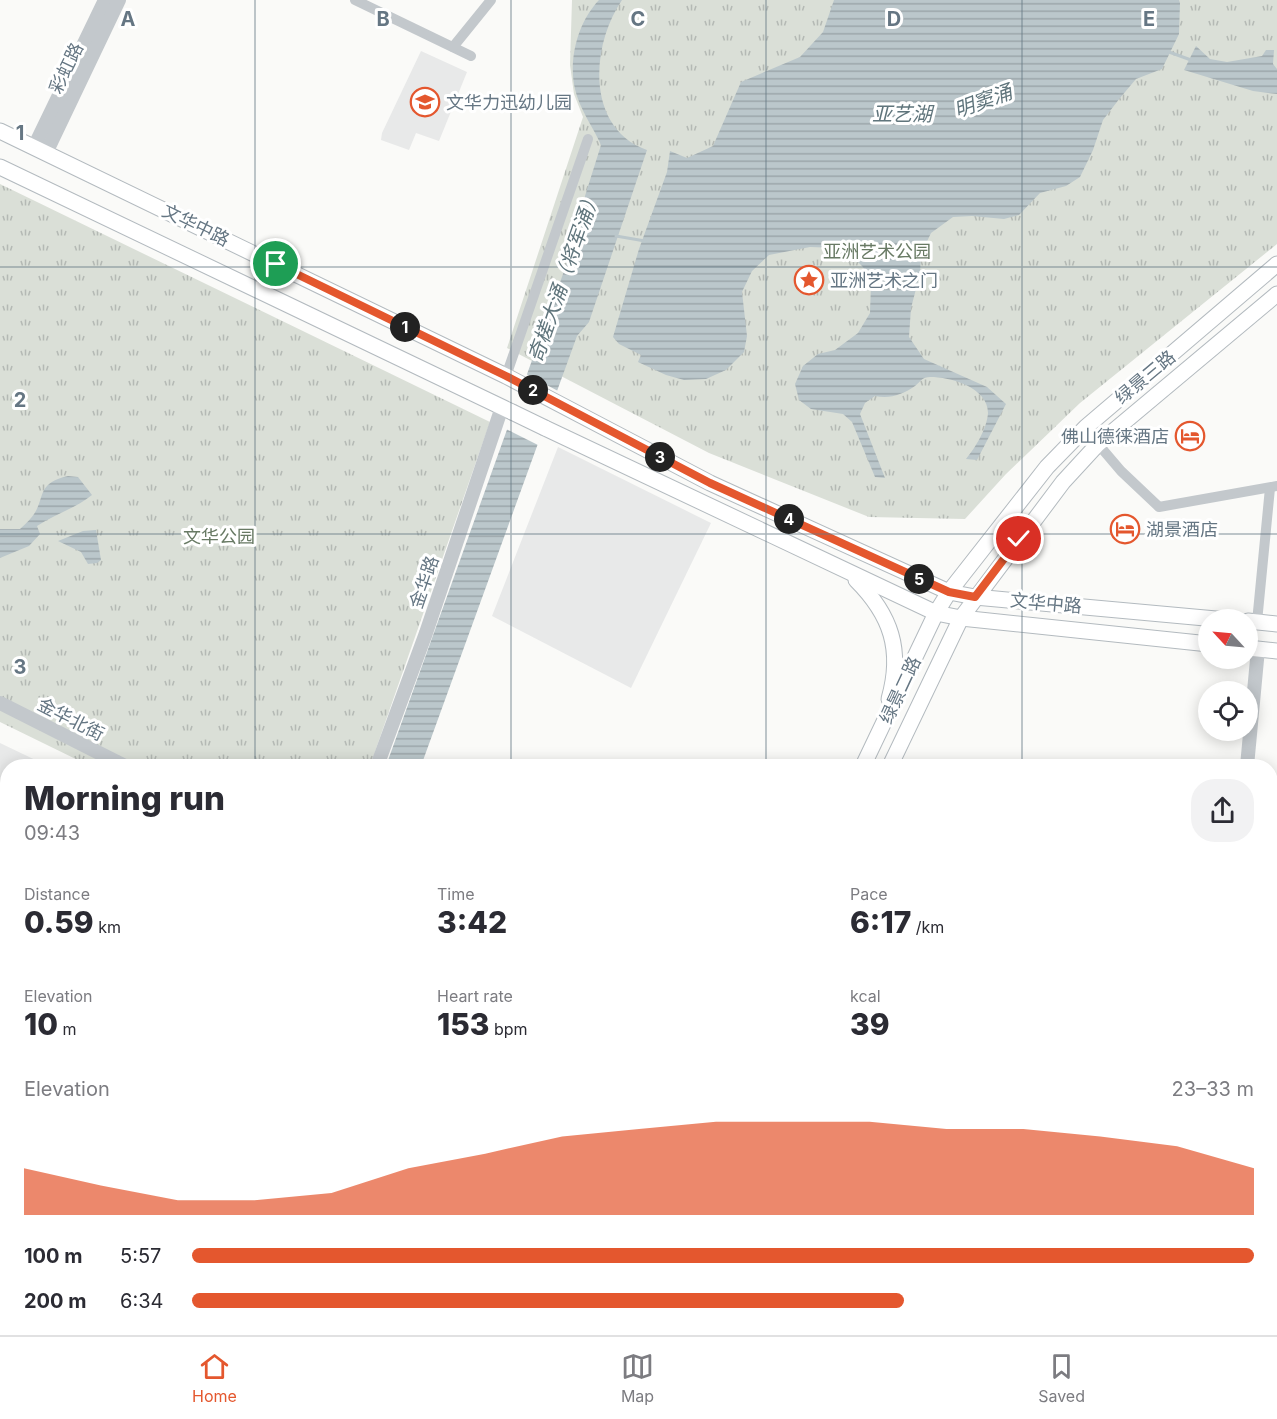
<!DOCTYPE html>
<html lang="en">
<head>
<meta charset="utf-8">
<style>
  body { margin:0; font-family:Inter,"Noto Sans SC",sans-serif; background:#f2f2f3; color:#2b2b33; height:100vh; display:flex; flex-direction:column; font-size:22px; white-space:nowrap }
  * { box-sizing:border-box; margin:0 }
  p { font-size:20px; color:#7c7c81 }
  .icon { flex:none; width:33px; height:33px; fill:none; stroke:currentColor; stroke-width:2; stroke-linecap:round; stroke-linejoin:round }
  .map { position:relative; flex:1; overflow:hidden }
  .sheet { position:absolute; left:0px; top:759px; width:1278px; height:576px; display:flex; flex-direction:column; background:#fff; border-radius:24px 24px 0 0; box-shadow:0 3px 15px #0003 }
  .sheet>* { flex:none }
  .needle { width:39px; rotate:296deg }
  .buttons { position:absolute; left:1198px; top:609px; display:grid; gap:12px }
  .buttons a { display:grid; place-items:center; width:60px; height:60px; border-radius:50%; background:#fff; box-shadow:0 3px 15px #0003; font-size:30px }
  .pin { position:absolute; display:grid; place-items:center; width:51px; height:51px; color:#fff; margin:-26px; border:3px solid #fff; border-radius:50%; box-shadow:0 2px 6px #0007 }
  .km { position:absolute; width:30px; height:30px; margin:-15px; border-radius:50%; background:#222; color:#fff; font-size:16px; line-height:30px; text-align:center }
  .round { display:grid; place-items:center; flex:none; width:63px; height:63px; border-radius:24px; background:#f2f2f3 }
  .head { display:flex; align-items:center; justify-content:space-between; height:102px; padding:0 24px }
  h1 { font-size:33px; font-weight:800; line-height:45px }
  .stats { display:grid; grid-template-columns:repeat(3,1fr); gap:9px; height:102px; padding:6px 24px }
  .stats div { display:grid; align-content:center }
  .stats b { font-size:30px; font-weight:800 }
  .stats small { font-size:16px; font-weight:400 }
  .stats p { font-size:16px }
  .chart { height:168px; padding:12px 24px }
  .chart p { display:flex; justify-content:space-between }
  .chart svg { width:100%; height:108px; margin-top:6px; fill:#e4572e; opacity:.7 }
  ul { padding:0 24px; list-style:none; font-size:20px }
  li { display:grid; grid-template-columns:96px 72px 1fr; align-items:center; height:45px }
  li i { height:15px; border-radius:8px; background:#e4572e }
  .menu { display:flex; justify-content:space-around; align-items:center; height:84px; border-top:2px solid #e1e1e2; background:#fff; font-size:16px; color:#7c7c81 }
  .menu a { display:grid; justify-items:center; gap:3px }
  .menu .current { color:#e4572e }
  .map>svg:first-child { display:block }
</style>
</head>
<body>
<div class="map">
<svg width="1277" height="1335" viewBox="0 0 1277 1335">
  <defs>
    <pattern id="park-tufts" width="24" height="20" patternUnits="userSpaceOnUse" patternTransform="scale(1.5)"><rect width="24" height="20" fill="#dadfd7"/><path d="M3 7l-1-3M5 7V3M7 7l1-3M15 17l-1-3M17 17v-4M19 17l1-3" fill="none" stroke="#b4b9b4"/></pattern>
    <pattern id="water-rules" width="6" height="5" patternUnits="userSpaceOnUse" patternTransform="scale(1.5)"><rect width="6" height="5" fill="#bbc7cb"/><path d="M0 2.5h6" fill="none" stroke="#9ca6aa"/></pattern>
  </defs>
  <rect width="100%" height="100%" fill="#fafaf8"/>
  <g fill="#e8e9e9">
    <polygon points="421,51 467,72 439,141 416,133 409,150 381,140 382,133"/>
    <polygon points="558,447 711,523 631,688 492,616"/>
    <polygon points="0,743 48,766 8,766 8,1116 1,1128"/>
  </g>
  <g fill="url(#park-tufts)">
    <polygon points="572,0 1277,0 1277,244 1080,403 1006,474 965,519 869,517 709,453 507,348 583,117 574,94 570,65"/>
    <polygon points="0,184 490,422 370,766 90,766 0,722"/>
  </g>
  <g fill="url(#water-rules)">
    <path d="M 599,0 L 622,0 C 591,45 585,128 647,150 L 589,322 L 577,336 L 421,766 L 386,766 L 581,224 L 585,196 L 601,145 C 593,127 579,108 575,89 C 568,59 578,22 599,0 Z"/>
    <path d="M 834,0 L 1179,0 L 1180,3 L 1179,34 L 1162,69 L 1136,79 L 1120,98 L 1103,120 L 1093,150 L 1080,177 L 1066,186 L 1040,193 L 1019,215 L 1004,219 L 972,216 L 953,217 L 931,233 L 921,254 L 920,274 L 911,308 L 909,337 L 924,359 L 987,387 L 1006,404 L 977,460 L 966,459 C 975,448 987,429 988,413 C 988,387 950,377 930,377 C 922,377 920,382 915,386 C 902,395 890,399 875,396 L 865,403 L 860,414 L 885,478 L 875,477 L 852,422 L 843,414 L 811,409 L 799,400 L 795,384 L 803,366 L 818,354 L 835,350 L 858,333 L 870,313 L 871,284 L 863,267 L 852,256 L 837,248 L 810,247 L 769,255 L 752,271 L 742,292 L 747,336 L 744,352 L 726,370 L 706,379 L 684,380 L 666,375 L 638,362 L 641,355 L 619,344 L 613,337 L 639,249 L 667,172 L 670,151 L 687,158 L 713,146 L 741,82 L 800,57 L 823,32 Z"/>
    <polygon points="1196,46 1210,59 1227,62 1262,56 1266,50 1274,50 1273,64 1277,69 1277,94 1253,91 1184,70"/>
    <path d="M 68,476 L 78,477 L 92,495 C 76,508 55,514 37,526 L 40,534 L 29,546 L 0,558 L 0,529 L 20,529 C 24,525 28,522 31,518 C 47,499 34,484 68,476 Z"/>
    <polygon points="96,530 101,560 97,563 88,564 81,552 58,541 83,531"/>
  </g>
  <polygon fill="#fafaf8" points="526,374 558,391 538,445 506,429"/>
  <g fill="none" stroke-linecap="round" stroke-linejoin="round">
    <g stroke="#bbc7cb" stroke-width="3">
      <polyline points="1169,52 1191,60"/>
      <polyline points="616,236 645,241"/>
    </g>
    <g stroke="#b3babf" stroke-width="17">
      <g id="secondary">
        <polyline points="0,131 506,376 710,483 949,592 975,597 1227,620"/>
        <polyline points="0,167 512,412"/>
        <polyline points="545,428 936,613 961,618 1209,644"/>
        <path d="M 856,580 C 891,615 903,650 889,699"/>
        <polyline points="1248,621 1277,624"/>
        <polyline points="1248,648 1277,651"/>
        <polyline points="863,766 936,613 949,592 1047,467 1086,427 1277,264"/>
        <polyline points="890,766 961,618 1063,482 1098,444 1277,294"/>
        <polyline points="0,1152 8,1156"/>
        <polyline points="0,1186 8,1189"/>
        <polyline points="294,1328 309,1335"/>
        <polyline points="365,1328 380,1335"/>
        <polyline points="595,1335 599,1328"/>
        <polyline points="619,1335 623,1328"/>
      </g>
    </g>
    <g stroke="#c3c8cc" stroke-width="10">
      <polyline points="355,0 471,56"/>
      <polyline points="453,47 491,0"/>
      <polyline points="506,376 588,139"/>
      <polyline points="1098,444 1121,471 1159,507 1277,486"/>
      <polyline points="1257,622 1270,488"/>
      <polyline points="0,1253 8,1238"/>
      <polyline points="0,1281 8,1286"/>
      <polyline points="1160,1328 1175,1335"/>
      <polyline points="914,1335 915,1328"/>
    </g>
    <g stroke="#c3c8cc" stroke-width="14">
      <polyline points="34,147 105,0"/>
      <polyline points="46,153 119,0"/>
      <polyline points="0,703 125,766"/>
      <polyline points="377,766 426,633 502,407"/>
      <polyline points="1247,766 1258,649"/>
      <polyline points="95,1335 96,1328"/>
      <polyline points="1104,1335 1110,1328"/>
    </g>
    <use href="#secondary" stroke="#fff" stroke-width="15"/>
    <g stroke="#b3babf" stroke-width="17" stroke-linecap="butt">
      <polyline id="secondary-bridge" points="512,412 545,428"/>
    </g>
    <use href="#secondary-bridge" stroke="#fff" stroke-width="15"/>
  </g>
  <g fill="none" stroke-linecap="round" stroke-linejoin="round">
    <g stroke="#fff" stroke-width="12">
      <polyline id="route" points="276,264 506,376 710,483 949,592 975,597 1019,539"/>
    </g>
    <use href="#route" stroke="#e4572e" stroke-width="8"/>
  </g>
  <path fill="none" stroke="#657683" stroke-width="1.5" stroke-opacity="0.55" d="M 255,0 L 255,766M 511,0 L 511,766M 766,0 L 766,766M 1022,0 L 1022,766M 0,267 L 1277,267M 0,534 L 1277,534M 0,801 L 8,801M 1270,801 L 1277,801M 0,1068 L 8,1068M 1270,1068 L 1277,1068M 255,1328 L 255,1335M 511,1328 L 511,1335M 766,1328 L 766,1335M 1022,1328 L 1022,1335"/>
  <defs>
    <g id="school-ring" transform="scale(1.5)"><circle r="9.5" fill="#fff" stroke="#e4572e" stroke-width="1.5"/><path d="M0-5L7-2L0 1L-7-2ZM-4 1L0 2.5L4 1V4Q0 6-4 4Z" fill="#e4572e"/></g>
    <g id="sight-ring" transform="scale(1.5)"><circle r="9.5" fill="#fff" stroke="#e4572e" stroke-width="1.5"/><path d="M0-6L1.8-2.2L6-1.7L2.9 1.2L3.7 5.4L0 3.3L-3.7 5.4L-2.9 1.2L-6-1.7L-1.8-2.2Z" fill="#e4572e"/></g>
    <g id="hotel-ring" transform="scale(1.5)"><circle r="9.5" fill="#fff" stroke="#e4572e" stroke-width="1.5"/><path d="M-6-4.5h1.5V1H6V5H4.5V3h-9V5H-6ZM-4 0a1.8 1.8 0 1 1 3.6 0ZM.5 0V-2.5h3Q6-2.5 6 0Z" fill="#e4572e"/></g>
  </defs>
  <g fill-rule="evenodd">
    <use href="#school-ring" x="425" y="102"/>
    <use href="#sight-ring" x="809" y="280"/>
    <use href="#hotel-ring" x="1190" y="436"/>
    <use href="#hotel-ring" x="1125" y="529"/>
  </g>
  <g text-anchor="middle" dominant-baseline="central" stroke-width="6" stroke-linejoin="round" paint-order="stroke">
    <g font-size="18" fill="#657683" stroke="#fff">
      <text transform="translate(66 68) rotate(-64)">彩虹路</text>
      <text transform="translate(196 225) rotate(26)">文华中路</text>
      <text transform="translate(1145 377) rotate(-40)">绿景三路</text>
      <text transform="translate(424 582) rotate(-71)">金华路</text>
      <text transform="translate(1046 603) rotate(5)">文华中路</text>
      <text transform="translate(900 690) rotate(-65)">绿景二路</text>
      <text transform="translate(71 719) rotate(27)">金华北街</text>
    </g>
    <g font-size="18" fill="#657683" stroke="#fff" text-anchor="start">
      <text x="446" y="102">文华力迅幼儿园</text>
      <text x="830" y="280">亚洲艺术之门</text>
      <text x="1169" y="436" text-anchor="end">佛山德徕酒店</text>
      <text x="1146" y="529">湖景酒店</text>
    </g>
    <g font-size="18" fill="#687a64" stroke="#fff">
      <text x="877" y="251">亚洲艺术公园</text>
      <text x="219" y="536">文华公园</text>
    </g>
    <g font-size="20" font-style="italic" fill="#60757c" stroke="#fff">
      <text transform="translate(983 101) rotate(-20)">明窦涌</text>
      <text x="902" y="114">亚艺湖</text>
      <text transform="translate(564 276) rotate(-71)">奇槎大涌（将军涌）</text>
    </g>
  </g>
  <g font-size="20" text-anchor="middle" font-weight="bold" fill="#657683" stroke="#fff" stroke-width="6" stroke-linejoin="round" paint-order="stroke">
    <text x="128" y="26">A</text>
    <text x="383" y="26">B</text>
    <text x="638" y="26">C</text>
    <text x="894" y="26">D</text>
    <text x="1149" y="26">E</text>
    <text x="20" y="140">1</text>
    <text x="20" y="407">2</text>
    <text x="20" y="674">3</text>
  </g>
</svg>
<div class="buttons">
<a><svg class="needle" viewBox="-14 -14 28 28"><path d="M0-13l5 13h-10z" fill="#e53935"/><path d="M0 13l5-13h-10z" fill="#7c7c81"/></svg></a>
<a><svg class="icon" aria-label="locate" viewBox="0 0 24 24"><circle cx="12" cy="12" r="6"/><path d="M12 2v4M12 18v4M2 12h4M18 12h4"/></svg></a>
</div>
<div class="pin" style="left:276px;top:264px;background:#1e9e55"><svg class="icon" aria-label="arrive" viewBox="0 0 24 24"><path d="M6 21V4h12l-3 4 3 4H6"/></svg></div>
<div class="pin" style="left:1019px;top:539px;background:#d93025"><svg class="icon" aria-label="check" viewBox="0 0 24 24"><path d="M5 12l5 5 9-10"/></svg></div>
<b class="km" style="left:405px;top:327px">1</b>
<b class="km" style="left:533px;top:390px">2</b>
<b class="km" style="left:660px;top:457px">3</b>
<b class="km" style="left:789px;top:519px">4</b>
<b class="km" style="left:919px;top:579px">5</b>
<section class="sheet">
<div class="head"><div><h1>Morning run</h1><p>09:43</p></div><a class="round"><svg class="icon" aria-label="share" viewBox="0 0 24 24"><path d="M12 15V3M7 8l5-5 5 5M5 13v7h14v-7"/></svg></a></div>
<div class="stats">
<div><p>Distance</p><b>0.59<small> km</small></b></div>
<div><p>Time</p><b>3:42</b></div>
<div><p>Pace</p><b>6:17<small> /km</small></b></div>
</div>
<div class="stats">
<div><p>Elevation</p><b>10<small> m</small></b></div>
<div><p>Heart rate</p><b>153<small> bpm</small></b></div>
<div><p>kcal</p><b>39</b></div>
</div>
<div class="chart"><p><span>Elevation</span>23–33 m</p>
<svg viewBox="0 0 160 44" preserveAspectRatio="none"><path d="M0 44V25L10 32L20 38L30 38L40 35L50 25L60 19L70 12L80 9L90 6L100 6L110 6L120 9L130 9L140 12L150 16L160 25V44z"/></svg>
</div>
<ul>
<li><b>100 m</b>5:57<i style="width:100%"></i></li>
<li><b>200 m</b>6:34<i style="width:67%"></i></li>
</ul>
</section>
</div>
<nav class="menu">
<a class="current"><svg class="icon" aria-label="home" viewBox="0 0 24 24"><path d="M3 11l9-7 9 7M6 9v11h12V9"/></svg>Home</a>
<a><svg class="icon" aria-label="map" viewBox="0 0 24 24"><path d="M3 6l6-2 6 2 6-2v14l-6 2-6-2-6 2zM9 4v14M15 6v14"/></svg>Map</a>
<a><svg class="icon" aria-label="saved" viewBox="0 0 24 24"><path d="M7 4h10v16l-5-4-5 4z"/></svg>Saved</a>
</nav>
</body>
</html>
